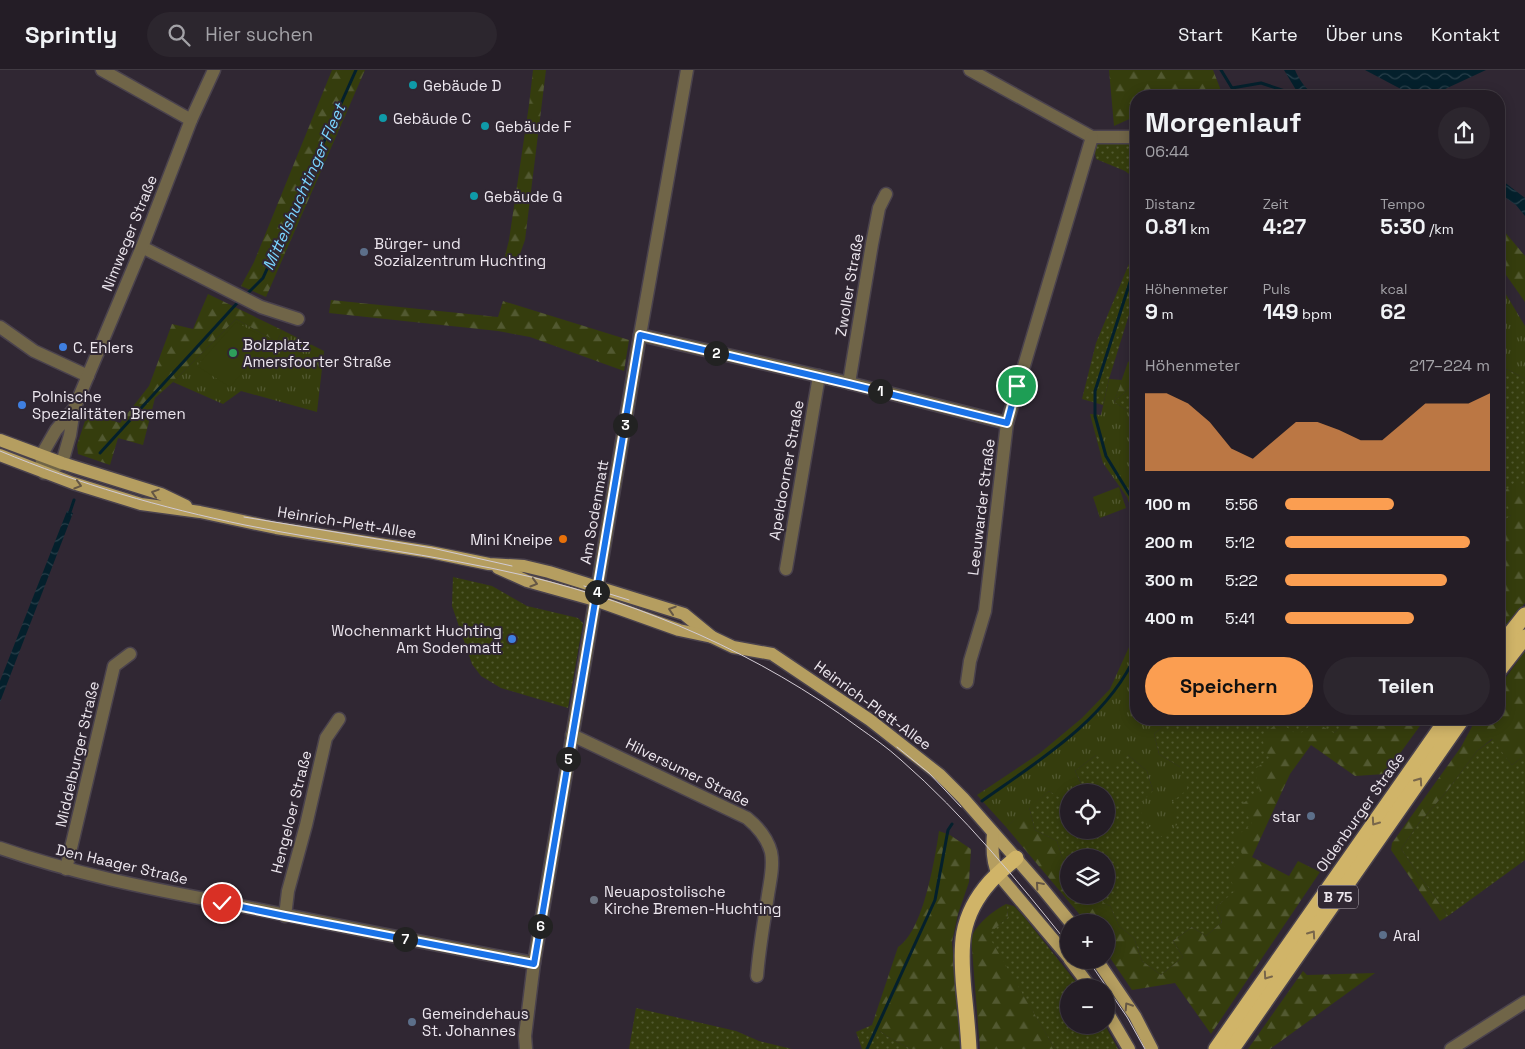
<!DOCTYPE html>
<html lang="de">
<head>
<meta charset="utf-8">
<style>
  body { margin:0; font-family:"Space Grotesk",sans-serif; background:#2c262e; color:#f1f3f6; height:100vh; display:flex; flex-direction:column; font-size:19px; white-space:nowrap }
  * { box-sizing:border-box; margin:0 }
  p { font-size:16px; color:#a3a2a7 }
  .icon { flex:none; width:28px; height:28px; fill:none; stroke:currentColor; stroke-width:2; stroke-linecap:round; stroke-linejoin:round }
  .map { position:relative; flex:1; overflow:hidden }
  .details { position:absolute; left:1130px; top:20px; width:375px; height:635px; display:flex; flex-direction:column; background:#241d26; border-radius:20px; box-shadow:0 2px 12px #0003,0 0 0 1px #413b43 }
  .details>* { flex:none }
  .buttons { position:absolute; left:1060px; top:714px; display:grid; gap:10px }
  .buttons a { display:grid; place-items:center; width:55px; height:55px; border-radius:50%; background:#241d26; box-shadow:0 2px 12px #0003,0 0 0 1px #413b43; font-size:25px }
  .pin { position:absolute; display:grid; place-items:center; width:42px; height:42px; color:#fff; margin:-21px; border:2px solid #fff; border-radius:50%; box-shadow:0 1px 5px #0007 }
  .km { position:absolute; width:25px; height:25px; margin:-12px; border-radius:50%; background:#222; color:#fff; font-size:14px; line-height:25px; text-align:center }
  .round { display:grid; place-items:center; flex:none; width:52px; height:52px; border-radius:26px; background:#2c262e }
  .headline { display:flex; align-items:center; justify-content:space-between; height:85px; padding:0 15px }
  h1 { font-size:28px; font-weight:600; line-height:38px }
  .figures { display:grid; grid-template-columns:repeat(3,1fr); gap:8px; height:85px; padding:5px 15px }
  .figures div { display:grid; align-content:center }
  .figures b { font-size:21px; font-weight:600 }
  .figures small { font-size:14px; font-weight:400 }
  .figures p { font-size:14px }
  .chart { height:140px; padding:10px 15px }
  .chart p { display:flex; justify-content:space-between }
  .chart svg { width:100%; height:90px; margin-top:5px; fill:#fb9e51; opacity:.7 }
  .button { display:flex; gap:10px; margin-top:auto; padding:10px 15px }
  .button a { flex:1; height:58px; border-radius:30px; background:#fb9e51; color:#111; font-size:20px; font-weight:600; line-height:58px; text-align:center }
  .button a+a { background:#2c262e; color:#f1f3f6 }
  ul { padding:0 15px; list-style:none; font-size:16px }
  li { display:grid; grid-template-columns:80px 60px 1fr; align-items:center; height:38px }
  li i { height:12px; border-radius:6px; background:#fb9e51 }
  header { display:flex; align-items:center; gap:30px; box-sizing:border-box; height:70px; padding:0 25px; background:#241d26; border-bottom:1px solid #413b43 }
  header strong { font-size:24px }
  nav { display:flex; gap:28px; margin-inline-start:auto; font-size:18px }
  .search { width:350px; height:45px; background:#2c262e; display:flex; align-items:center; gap:12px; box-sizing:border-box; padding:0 18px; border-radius:28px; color:#a3a2a7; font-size:19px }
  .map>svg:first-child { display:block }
</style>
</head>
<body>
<header>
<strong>Sprintly</strong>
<div class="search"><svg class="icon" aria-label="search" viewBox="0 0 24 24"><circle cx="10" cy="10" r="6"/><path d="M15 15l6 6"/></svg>Hier suchen</div>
<nav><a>Start</a><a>Karte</a><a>Über uns</a><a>Kontakt</a></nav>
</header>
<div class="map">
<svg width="1525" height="979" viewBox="0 0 1525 979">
  <defs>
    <pattern id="grass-dots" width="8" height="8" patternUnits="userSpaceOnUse" patternTransform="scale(1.25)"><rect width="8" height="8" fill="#353d0d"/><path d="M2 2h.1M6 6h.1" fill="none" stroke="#525931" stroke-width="1.8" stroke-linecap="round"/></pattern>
    <pattern id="forest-firs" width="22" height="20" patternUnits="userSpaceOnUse" patternTransform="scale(1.25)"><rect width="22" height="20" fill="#353d0d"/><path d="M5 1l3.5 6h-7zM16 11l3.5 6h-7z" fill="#525931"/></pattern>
    <pattern id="park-tufts" width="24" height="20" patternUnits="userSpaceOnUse" patternTransform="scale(1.25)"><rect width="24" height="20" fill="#353d0d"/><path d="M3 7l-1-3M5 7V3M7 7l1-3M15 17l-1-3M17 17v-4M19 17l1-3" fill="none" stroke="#525931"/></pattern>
    <pattern id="water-waves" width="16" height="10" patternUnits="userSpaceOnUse" patternTransform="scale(1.25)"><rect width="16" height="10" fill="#04202c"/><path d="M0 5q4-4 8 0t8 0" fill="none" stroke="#29404b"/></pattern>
  </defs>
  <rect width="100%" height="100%" fill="#302733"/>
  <g fill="url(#grass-dots)">
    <polygon points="1111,71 1136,71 1136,109 1125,101 1096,89 1094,74"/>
    <polygon points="1136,177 1136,222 1109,309 1103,335 1082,329 1096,273"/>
    <polygon points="1507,299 1525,309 1525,417 1517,412 1511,445 1499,455 1499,306"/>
    <polygon points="1136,312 1136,346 1114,332"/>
    <polygon points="453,507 492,516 527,536 578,548 583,553 568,638 501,618 481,606 472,594 452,536"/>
    <polygon points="1169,649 1349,649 1350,650 1334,663 1270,688 1260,721 1236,821 1216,837 1222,852 1206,866 1192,857 1173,871 1183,887 1161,905 1142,891 1134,868 1119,856 1110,836 1088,826 1106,825 1106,788 1069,788 1069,797 1064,794 1057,771 1035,760 1029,737 1049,721 1069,732 1069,760 1106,760 1106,722 1080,722 1084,719 1075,701 1096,685 1128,685 1147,701 1153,721 1172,732 1180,697 1159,684 1154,664 1170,651"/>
    <polygon points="1493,669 1512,695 1525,685 1525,790 1448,846 1401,779 1419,753 1447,721 1477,681"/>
    <polygon points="1006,834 1014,836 1025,848 1080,917 1069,918 1069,955 1105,955 1118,979 1055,979 987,865 1008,847"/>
    <polygon points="636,938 736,961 759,971 792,979 629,979"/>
    <polygon points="872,955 888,967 911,979 862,979 856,962"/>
  </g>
  <g fill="url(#forest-firs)">
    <polygon points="332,0 365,0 266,227 241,216 254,192"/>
    <polygon points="533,0 546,0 525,170 516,195 504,190 509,170 529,35"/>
    <polygon points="1109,0 1213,0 1220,18 1220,26 1136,26 1136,46 1114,56"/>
    <polygon points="1499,155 1525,186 1525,232 1499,195"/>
    <polygon points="208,224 282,260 277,272 236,249 173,312 155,328 143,375 118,368 110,395 78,384 77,375 88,342 120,353 149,316 172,254 193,259"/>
    <polygon points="331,230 498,247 503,231 629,270 624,301 530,267 498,261 329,243"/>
    <polygon points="1136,287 1136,312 1114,332 1128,292"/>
    <polygon points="1517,411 1525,417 1525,533 1499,564 1499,480 1501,477 1499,472 1499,455 1511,445 1503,422"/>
    <polygon points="1525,581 1525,685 1512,695 1492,669 1477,681 1447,721 1419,753 1401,779 1448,846 1440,851 1391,780 1392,773 1461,677 1476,649 1499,649 1499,617"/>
    <polygon points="1349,649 1425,649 1385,704 1355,706 1311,675 1290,704 1252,787 1289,806 1298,791 1320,802 1211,964 1175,913 1132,920 1106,882 1106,852 1086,852 1006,757 1029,737 1035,760 1057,771 1064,794 1069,797 1069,825 1087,825 1110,836 1119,856 1134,868 1142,891 1161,905 1183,887 1173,871 1192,857 1206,866 1222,852 1216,837 1235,821 1228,802 1244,788 1235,767 1252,754 1242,734 1260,721 1254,700 1269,688 1261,666 1279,652 1298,665 1315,652 1334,663 1349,650"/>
    <path d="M 939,761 L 950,765 L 971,779 L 969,812 L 958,844 L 952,872 L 961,979 L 911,979 L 888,967 L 872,955 L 898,877 C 923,862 935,789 939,761 Z"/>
    <path d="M 1006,834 L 1008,847 L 988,865 L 1055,979 L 980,979 L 971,867 C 980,851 990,843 1006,834 Z"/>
    <polygon points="1303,901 1307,905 1375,903 1270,979 1248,979"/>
  </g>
  <g fill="url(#park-tufts)">
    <polygon points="1504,221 1525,256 1525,309 1507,299 1499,306 1499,224"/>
    <polygon points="236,249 277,272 282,260 324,281 317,342 241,321 223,334 173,312"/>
    <polygon points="1109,309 1122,310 1114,332 1136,346 1136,453 1127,427 1103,393 1090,344 1101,345"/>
    <polygon points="1119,417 1126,438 1100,448 1093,427"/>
    <polygon points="1136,557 1136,649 1169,649 1170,651 1154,664 1159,684 1180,697 1188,719 1172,732 1178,754 1163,768 1146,754 1138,735 1153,721 1147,701 1128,685 1112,697 1096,685 1075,701 1084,720 1080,722 1069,722 1068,733 1049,721 1006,757 977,725 1040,683 1082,648 1110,619 1134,566"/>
  </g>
  <polygon fill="#353d0d" points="236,252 269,270 230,317 197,296"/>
  <g fill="url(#water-waves)">
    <path d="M 1284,0 L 1295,0 C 1299,10 1307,21 1317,26 L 1294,26 L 1296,20 Z"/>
    <polygon points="1365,0 1486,0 1430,26 1414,26"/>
    <polygon points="1499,108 1525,128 1525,146 1516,135 1499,123"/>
    <polygon points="67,441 73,443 0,632 0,611"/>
  </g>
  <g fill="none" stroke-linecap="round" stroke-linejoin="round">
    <g stroke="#04202c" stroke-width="3">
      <polyline points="1221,0 1232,18 1261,13 1300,26"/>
      <polyline points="1136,198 1131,209 1095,321 1095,346 1106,386 1136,435"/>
      <polyline points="246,225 263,208 356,0"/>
      <polyline points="100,383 239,231"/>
      <polyline points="69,445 74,430"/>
      <path d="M 982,731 C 1037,692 1109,648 1136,584"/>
      <polyline points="867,979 935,830 948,760 952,754"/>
    </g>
    <g stroke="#4a424d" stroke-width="15">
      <g id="minor">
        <polyline points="102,0 191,50"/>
        <polyline points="970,0 1092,67 1136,67"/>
        <polyline points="142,177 261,237 298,249"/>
        <polyline points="0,257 34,281 88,306"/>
        <polyline points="640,265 849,313 1007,353"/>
        <polyline points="849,313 872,174 879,138 886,124"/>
        <polyline points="74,339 56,360 41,386 44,403 62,393 70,365 74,339 142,177 191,50 214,0"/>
        <polyline points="786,499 819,306"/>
        <polyline points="967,612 970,591 985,541 1007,353 1092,67"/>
        <path d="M 572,665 L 747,748 C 758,757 767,767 771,782 C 774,796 770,811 768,825 C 764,852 759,879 757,906"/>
        <path d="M 0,778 C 72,803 146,818 221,832 C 325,853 429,874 534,893"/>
        <polyline points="66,799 114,596 130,584"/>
        <polyline points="285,846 288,821 306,755 326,668 339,649"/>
        <polyline points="526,979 525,966 534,893 640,265 687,0"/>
        <polyline points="1451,979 1525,932"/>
      </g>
    </g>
    <g stroke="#4a424d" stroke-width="15">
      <g id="major">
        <polyline points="0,370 62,393 161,424 186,436"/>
        <polyline points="0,385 73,413 141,434 200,442 276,458 430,482 489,494 524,496 549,502 684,544 712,567"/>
        <polyline points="498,498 527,511 595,530 679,560 712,567 733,577 772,584 870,650 940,705 963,728 1042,818 1070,852"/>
        <path d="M 993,763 C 992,776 992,793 998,804 L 1069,888"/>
        <polyline points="1070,890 1091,918"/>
        <polyline points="1097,890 1135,946 1152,979"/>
        <polyline points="1106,940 1129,979"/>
      </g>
    </g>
    <g stroke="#4a424d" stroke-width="18">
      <g id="highway">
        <polyline points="1499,578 1525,545"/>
        <polyline points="1499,600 1525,567"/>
        <path d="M 969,979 C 968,960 966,940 964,921 C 960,877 959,847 990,812 C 998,803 1007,796 1016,788"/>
        <polyline points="1216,979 1447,649"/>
        <polyline points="1232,979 1462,649"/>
      </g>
    </g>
    <use href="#minor" stroke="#706548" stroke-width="12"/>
    <use href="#major" stroke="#b59e60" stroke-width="12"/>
    <use href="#highway" stroke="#d0b468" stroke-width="15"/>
    <g stroke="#d2cbd4" stroke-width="1">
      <path d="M 0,381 C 79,414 162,438 245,455 C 338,474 434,484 527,506 C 644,534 761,585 858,657 C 872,667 888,678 901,690 C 964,745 1017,810 1069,875"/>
      <polyline points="244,447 432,478 512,496"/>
      <polyline points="584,516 629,530"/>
      <polyline points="897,677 929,703 961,737"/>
      <polyline points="1088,890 1127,947 1145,979"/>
    </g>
  </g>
  <defs><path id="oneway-chevron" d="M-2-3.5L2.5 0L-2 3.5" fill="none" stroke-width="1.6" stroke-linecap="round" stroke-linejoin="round" transform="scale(1.25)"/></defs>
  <g stroke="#655745">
    <use href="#oneway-chevron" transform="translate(78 415) rotate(17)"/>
    <use href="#oneway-chevron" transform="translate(155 423) rotate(-162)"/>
    <use href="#oneway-chevron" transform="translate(534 513) rotate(16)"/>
    <use href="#oneway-chevron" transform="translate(672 540) rotate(-162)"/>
    <use href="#oneway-chevron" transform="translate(1039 815) rotate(-131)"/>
    <use href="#oneway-chevron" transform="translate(1128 936) rotate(-123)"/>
  </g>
  <g stroke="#78664b">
    <use href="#oneway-chevron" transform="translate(1419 711) rotate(-55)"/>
    <use href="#oneway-chevron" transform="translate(1375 752) rotate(125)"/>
    <use href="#oneway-chevron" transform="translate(1312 864) rotate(-55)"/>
    <use href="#oneway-chevron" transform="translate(1267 906) rotate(125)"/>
  </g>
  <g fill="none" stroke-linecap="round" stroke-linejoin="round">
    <g stroke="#fff" stroke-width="10">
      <polyline id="route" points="222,833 285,846 534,894 640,265 849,314 1007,353 1017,316"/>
    </g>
    <use href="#route" stroke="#1a73e8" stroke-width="6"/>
  </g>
  <g fill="#0f9aa8" stroke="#302733" stroke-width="2">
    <circle cx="413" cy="15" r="5"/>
    <circle cx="383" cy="48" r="5"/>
    <circle cx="485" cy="56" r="5"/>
    <circle cx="474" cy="126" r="5"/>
  </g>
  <g fill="#5c6f8a" stroke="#302733" stroke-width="2">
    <circle cx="364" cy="182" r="5"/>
    <circle cx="1311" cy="746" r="5"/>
    <circle cx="1383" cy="865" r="5"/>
    <circle cx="412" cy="952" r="5"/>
  </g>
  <g fill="#3f7fe0" stroke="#302733" stroke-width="2">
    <circle cx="63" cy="277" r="5"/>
    <circle cx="22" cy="335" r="5"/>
    <circle cx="512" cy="569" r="5"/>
  </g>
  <circle fill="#2e9e5b" stroke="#302733" stroke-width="2" cx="233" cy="283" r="5"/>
  <circle fill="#e8710a" stroke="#302733" stroke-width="2" cx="563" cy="469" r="5"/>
  <circle fill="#6b7280" stroke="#302733" stroke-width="2" cx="594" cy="830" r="5"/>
  <g text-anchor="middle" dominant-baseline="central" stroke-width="4" stroke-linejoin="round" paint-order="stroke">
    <rect fill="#302733" stroke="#b4adb6" stroke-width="1" x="1318" y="815.5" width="40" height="23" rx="4"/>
    <g font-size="14" font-weight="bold" fill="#ece6ee">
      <text x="1338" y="827">B 75</text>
    </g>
    <g font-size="15" fill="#ece6ee" stroke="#302733" text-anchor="start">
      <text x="423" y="15">Gebäude D</text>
      <text x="393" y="48">Gebäude C</text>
      <text x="495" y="56">Gebäude F</text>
      <text x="484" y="126">Gebäude G</text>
      <text x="374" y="173">Bürger- und<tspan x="374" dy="17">Sozialzentrum Huchting</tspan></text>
      <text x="243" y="274">Bolzplatz<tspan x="243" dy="17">Amersfoorter Straße</tspan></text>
      <text x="73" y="277">C. Ehlers</text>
      <text x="32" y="326">Polnische<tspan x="32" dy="17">Spezialitäten Bremen</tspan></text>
      <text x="553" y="469" text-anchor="end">Mini Kneipe</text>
      <text x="502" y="560" text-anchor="end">Wochenmarkt Huchting<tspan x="502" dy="17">Am Sodenmatt</tspan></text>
      <text x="1301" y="746" text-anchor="end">star</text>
      <text x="604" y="821">Neuapostolische<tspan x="604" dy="17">Kirche Bremen-Huchting</tspan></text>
      <text x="1393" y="865">Aral</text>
      <text x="422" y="943">Gemeindehaus<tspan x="422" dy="17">St. Johannes</tspan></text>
    </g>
    <g font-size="15" fill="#ece6ee" stroke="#302733">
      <text transform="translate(129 163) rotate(-68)">Nimweger Straße</text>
      <text transform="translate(849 215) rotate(-80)">Zwoller Straße</text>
      <text transform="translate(786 400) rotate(-80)">Apeldoorner Straße</text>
      <text transform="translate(981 437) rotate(-83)">Leeuwarder Straße</text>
      <text transform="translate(594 442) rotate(-80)">Am Sodenmatt</text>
      <text transform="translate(347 452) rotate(9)">Heinrich-Plett-Allee</text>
      <text transform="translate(873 635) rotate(36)">Heinrich-Plett-Allee</text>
      <text transform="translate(77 684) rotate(-77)">Middelburger Straße</text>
      <text transform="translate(688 702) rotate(26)">Hilversumer Straße</text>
      <text transform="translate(291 742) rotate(-76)">Hengeloer Straße</text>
      <text transform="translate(1360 742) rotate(-55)">Oldenburger Straße</text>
      <text transform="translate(122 794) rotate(13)">Den Haager Straße</text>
    </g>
    <g font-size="16" font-style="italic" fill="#7ad5ff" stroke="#302733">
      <text transform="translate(304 117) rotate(-66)">Mittelshuchtinger Fleet</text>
    </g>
  </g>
</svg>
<div class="buttons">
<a><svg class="icon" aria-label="locate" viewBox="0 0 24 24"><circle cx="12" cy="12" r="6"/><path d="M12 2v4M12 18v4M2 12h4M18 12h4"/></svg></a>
<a><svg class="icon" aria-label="layers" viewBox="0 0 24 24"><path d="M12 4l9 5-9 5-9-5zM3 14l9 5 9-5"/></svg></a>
<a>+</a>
<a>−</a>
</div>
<div class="pin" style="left:1017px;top:316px;background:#1e9e55"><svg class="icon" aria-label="arrive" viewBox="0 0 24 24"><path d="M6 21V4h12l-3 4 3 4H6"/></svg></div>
<div class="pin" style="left:222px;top:833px;background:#d93025"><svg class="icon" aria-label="check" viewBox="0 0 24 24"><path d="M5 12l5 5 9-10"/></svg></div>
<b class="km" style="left:880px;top:321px">1</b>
<b class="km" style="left:716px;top:283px">2</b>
<b class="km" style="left:625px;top:355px">3</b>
<b class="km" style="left:597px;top:522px">4</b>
<b class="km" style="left:568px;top:689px">5</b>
<b class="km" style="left:540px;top:856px">6</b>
<b class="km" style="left:405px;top:869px">7</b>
<section class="details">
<div class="headline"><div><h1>Morgenlauf</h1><p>06:44</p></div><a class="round"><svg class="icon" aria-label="share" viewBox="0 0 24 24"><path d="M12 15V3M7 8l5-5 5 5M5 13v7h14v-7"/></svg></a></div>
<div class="figures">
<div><p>Distanz</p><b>0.81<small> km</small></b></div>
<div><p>Zeit</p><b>4:27</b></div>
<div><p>Tempo</p><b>5:30<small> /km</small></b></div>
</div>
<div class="figures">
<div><p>Höhenmeter</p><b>9<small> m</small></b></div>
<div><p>Puls</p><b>149<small> bpm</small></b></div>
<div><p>kcal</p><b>62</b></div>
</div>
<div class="chart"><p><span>Höhenmeter</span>217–224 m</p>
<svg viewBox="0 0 160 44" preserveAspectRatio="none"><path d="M0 44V6L10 6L20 11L30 20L40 33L50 38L60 29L70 20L80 20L90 24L100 29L110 29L120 20L130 11L140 11L150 11L160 6V44z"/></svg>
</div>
<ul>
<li><b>100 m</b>5:56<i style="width:53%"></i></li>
<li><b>200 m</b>5:12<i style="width:90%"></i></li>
<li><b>300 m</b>5:22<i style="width:79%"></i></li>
<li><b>400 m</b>5:41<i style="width:63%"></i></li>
</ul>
<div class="button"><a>Speichern</a><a>Teilen</a></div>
</section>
</div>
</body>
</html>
